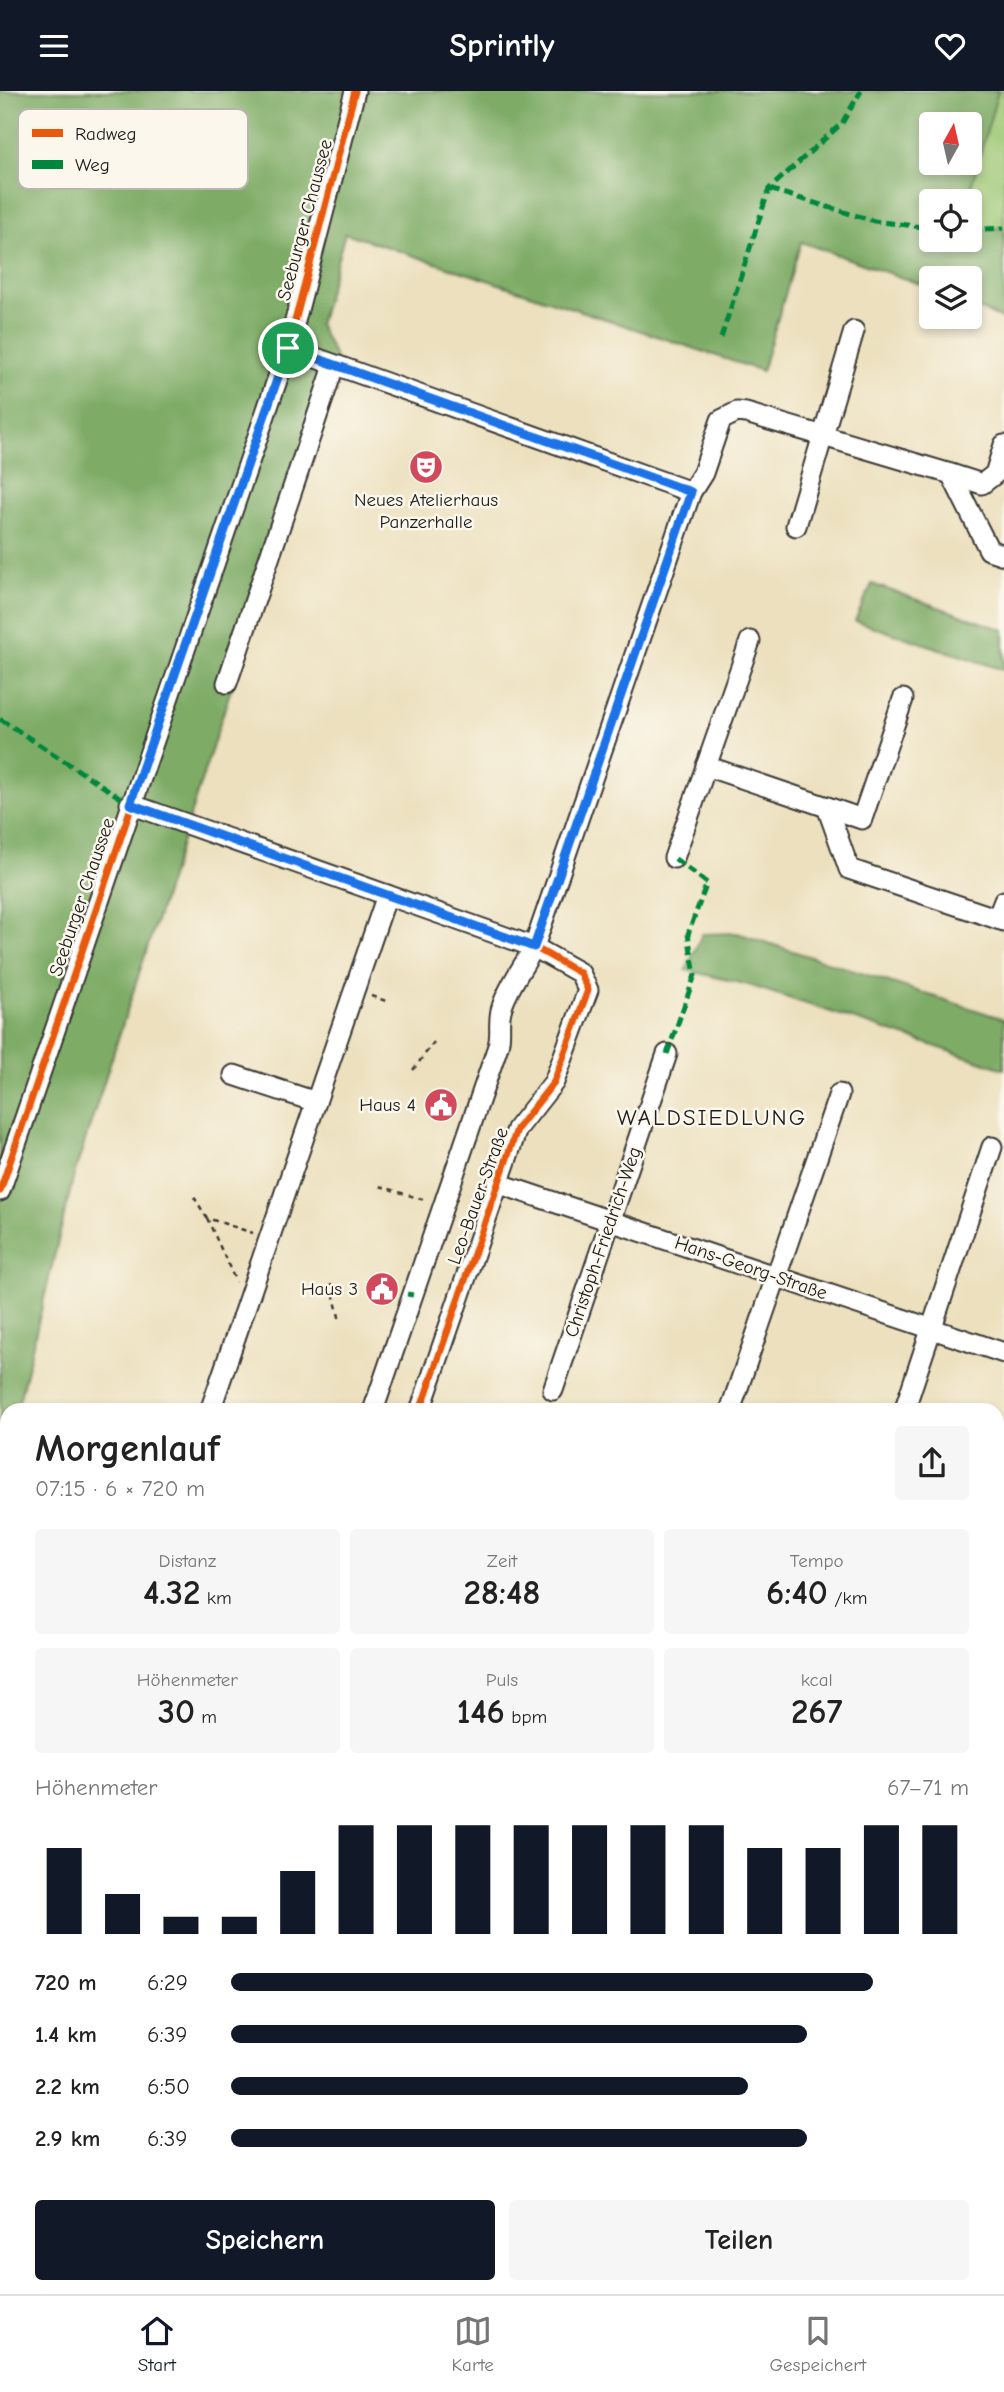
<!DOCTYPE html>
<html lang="de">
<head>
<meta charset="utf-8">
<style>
  body { margin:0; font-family:"Comic Neue",sans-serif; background:#f6f6f6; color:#222; height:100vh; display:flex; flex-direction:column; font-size:26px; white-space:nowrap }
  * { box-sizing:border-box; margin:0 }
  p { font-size:23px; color:#767676 }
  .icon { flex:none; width:38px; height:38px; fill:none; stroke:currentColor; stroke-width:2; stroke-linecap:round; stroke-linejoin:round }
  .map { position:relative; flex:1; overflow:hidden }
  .details { position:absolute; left:0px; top:1312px; width:1004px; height:891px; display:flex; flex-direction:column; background:#fff; border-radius:21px 21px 0 0; box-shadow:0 4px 10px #0003 }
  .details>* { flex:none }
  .needle { width:46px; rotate:8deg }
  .buttons { position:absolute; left:919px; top:21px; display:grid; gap:14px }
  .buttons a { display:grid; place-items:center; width:63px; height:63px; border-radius:7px; background:#fff; box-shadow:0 4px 10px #0003; font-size:35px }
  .pin { position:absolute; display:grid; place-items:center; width:60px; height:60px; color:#fff; margin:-30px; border:4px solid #fff; border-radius:50%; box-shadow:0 2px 7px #0007 }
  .round { display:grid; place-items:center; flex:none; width:74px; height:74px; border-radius:7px; background:#f6f6f6 }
  .headline { display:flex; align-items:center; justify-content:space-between; height:119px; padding:0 35px }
  h1 { font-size:38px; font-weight:700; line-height:52px }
  .stats { display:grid; grid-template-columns:repeat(3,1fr); gap:10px; height:119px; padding:7px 35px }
  .stats div { display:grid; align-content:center; border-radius:7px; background:#f6f6f6; text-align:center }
  .stats b { font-size:35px; font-weight:700 }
  .stats small { font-size:19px; font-weight:400 }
  .stats p { font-size:19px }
  .chart { height:196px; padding:14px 35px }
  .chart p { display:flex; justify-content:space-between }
  .chart svg { width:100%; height:126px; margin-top:7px; stroke:#111827; stroke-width:6 }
  .action { display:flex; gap:14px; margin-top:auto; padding:14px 35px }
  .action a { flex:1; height:80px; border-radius:7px; background:#111827; color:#fff; font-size:28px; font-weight:700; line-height:80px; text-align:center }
  .action a+a { background:#f6f6f6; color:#222 }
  ul { padding:0 35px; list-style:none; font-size:23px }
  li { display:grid; grid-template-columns:112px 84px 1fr; align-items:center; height:52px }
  li i { height:18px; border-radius:9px; background:#111827 }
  header { display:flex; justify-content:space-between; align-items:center; height:91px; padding:0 35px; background:#111827; color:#fff; font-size:32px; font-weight:700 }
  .dock { display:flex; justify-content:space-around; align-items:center; height:98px; border-top:2px solid #e0e0e0; background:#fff; font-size:19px; color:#767676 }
  .dock a { display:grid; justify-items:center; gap:4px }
  .dock .current { color:#111827 }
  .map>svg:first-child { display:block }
</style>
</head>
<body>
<header><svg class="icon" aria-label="menu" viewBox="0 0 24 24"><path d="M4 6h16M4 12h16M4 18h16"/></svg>Sprintly<svg class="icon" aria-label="heart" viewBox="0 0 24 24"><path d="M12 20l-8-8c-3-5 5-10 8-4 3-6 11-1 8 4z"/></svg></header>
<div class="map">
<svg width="1004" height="2203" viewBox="0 0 1004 2203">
  <rect width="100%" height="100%" fill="#fbf7ec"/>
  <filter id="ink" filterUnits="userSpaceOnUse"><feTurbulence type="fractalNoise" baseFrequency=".0143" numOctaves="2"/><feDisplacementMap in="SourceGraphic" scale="14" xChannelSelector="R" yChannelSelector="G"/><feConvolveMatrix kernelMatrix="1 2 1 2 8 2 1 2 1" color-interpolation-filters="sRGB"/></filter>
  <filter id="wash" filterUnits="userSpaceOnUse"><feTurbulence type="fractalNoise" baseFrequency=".00686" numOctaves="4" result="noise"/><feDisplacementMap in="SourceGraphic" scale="28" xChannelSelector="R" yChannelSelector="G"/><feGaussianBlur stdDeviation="1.57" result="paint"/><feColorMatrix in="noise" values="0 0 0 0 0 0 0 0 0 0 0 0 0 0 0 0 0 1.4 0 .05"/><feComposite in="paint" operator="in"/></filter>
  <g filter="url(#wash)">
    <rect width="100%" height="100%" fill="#ece0be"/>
    <g fill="#9dc875" stroke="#5c7248" stroke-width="2">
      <polygon points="998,0 1004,0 1004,137 970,139 970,110 967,110"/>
      <polygon points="998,1883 1004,1896 1004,2135 998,2141"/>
      <polygon points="771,2196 965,2196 965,2203 762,2203"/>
    </g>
    <g fill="#7eac66" stroke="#4d6441" stroke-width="2" fill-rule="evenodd">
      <path d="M 0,0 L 998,0 L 967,110 L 931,110 L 931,149 L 970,149 L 970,139 L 1004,137 L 1004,229 L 970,214 L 970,187 L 931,187 L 931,197 L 801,151 L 762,280 L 345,142 L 319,234 L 337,270 L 74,1084 L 17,1319 L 7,1320 L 7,1361 L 0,1391 ZM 931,33 L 970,33 L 970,72 L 931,72 Z"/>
      <polygon points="872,493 1004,539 1004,579 855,530"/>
      <polygon points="737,842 1004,928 1004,978 749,894 686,879 702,843"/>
      <polygon points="998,1714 1004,1717 1004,1896 998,1883"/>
      <polygon points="0,1799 7,1801 7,2196 771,2196 762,2203 0,2203"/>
    </g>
  </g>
  <g filter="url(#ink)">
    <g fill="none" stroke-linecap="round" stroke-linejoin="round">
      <g stroke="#3b3934" stroke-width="23">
        <g id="minor">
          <polyline points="288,257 691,401"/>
          <polyline points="951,383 982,393 995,383 1004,354"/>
          <polyline points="796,435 854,240"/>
          <polyline points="227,592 334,275"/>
          <polyline points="706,675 827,716 849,778 1004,830"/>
          <polyline points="130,713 534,856 580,882 588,899 554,991 517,1038 420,1320"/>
          <polyline points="827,716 862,728 903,608"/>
          <polyline points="674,767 750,550"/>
          <polyline points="997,828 1004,810"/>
          <polyline points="234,984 316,1011"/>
          <polyline points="497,1092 1004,1262"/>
          <polyline points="0,1100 288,257 355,0"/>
          <polyline points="553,1299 667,963"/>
          <polyline points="210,1320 387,804"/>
          <path d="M 373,1320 L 498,955 C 502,941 497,930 502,916 C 508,896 524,875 534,856 L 691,401 L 703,382 L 721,329 L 737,321 L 746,322 L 951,383 L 989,459 L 1004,464"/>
          <polyline points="730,1320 839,1003"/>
          <polyline points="904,1320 992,1056"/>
          <polyline points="998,1476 1004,1457"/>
          <polyline points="998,1520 1004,1522"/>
          <polyline points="0,1677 7,1679"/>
        </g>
      </g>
      <g stroke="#3b3934" stroke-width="2.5" stroke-dasharray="5 5" stroke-linecap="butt">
        <polyline points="371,905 389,911"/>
        <polyline points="413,979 434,951"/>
        <polyline points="380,1095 427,1110"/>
        <polyline points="194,1106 207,1127 253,1142"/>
        <polyline points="207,1127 236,1191"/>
        <polyline points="331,1193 340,1230"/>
      </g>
      <use href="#minor" stroke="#fff" stroke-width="19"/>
      <g stroke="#00873e" stroke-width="5" stroke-dasharray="10 5" stroke-linecap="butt">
        <polyline points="769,98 874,130 931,137"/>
        <polyline points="970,139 1004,137"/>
        <polyline points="721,247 769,98 842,32 861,0"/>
        <polyline points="0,628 130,713"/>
        <polyline points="667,963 695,884 688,843 707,792 674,767"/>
        <polyline points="407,1203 413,1204"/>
        <polyline points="998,1928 1004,1931"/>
        <polyline points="998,2143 1004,2137"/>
        <polyline points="925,2203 933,2196"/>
        <polyline points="972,2203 973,2196"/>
      </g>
      <g stroke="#fbf7ec" stroke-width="11">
        <g id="cycleway">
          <polyline points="130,713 534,856 580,882 588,899 554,991 517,1038 420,1320"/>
          <polyline points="0,1100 288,257 355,0"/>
        </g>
      </g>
      <use href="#cycleway" stroke="#e8590c" stroke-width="7"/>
    </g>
  </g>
  <g fill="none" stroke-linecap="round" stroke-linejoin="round" filter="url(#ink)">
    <g stroke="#fff" stroke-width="14">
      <polygon id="route" points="288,257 691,401 534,856 130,713"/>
    </g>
    <use href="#route" stroke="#1a73e8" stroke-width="9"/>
  </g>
  <defs>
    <g id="theatre-disc" transform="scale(1.75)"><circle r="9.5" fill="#d1495b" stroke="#fbf7ec"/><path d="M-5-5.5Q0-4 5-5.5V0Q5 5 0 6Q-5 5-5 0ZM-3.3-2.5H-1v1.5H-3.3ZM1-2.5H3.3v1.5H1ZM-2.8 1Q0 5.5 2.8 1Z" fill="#fff"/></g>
    <g id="civic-disc" transform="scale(1.75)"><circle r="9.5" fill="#d1495b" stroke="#fbf7ec"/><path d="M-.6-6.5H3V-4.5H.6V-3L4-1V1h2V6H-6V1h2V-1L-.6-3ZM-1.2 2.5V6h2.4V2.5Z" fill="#fff"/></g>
  </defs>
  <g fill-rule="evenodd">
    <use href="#theatre-disc" x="426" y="376"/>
    <use href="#civic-disc" x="441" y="1014"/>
    <use href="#civic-disc" x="382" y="1198"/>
  </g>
  <g text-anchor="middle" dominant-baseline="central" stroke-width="5" stroke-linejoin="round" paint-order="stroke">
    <g font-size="19" fill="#1c1c1c" stroke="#fbf7ec">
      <text transform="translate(305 129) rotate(-75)">Seeburger Chaussee</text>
      <text transform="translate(82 806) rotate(-71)">Seeburger Chaussee</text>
      <text transform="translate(478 1105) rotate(-70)">Leo-Bauer-Straße</text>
      <text transform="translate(603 1151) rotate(-71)">Christoph-Friedrich-Weg</text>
      <text transform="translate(751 1177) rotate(19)">Hans-Georg-Straße</text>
    </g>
    <g font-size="19" fill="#1c1c1c" stroke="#fbf7ec" text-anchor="end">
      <text x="426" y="409" text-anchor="middle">Neues Atelierhaus<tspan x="426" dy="22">Panzerhalle</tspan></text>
      <text x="416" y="1014">Haus 4</text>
      <text x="358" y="1198">Haus 3</text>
    </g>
    <g font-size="23" letter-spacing="2" fill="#1c1c1c" stroke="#fbf7ec">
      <text x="712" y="1026">WALDSIEDLUNG</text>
    </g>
  </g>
  <rect x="18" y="18" width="230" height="80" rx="10" fill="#fbf7ec" stroke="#b8b5ae" stroke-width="2"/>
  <rect x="32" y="38" width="31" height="8" fill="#e8590c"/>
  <rect x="32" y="69" width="31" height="9" fill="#00873e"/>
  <g font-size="19" fill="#1c1c1c">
    <text x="75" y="49">Radweg</text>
    <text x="75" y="80">Weg</text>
  </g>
</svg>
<div class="buttons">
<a><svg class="needle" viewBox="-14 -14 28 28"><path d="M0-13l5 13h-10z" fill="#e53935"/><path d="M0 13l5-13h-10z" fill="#767676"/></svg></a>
<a><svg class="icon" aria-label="locate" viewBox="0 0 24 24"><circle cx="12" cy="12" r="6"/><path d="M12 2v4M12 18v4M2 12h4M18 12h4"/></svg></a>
<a><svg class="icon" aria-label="layers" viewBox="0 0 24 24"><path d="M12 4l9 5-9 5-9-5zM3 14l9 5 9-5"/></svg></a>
</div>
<div class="pin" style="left:288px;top:257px;background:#1e9e55"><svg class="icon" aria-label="arrive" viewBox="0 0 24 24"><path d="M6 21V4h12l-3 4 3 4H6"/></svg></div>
<section class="details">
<div class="headline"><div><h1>Morgenlauf</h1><p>07:15 · 6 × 720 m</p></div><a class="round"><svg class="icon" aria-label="share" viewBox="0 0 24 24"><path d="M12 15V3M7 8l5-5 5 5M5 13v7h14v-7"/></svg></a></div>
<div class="stats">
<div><p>Distanz</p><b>4.32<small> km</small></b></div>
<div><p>Zeit</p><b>28:48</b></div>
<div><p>Tempo</p><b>6:40<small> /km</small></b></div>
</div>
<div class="stats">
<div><p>Höhenmeter</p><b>30<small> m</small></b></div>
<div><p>Puls</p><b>146<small> bpm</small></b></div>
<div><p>kcal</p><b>267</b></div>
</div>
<div class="chart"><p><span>Höhenmeter</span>67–71 m</p>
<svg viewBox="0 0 160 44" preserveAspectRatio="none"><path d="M5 44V14M15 44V30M25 44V38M35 44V38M45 44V22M55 44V6M65 44V6M75 44V6M85 44V6M95 44V6M105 44V6M115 44V6M125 44V14M135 44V14M145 44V6M155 44V6"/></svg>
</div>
<ul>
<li><b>720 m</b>6:29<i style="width:87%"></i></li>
<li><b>1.4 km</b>6:39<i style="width:78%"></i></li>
<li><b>2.2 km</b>6:50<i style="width:70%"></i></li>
<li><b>2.9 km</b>6:39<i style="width:78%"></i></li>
</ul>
<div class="action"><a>Speichern</a><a>Teilen</a></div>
</section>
</div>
<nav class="dock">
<a class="current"><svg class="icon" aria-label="home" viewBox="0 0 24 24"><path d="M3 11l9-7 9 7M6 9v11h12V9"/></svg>Start</a>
<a><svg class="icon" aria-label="map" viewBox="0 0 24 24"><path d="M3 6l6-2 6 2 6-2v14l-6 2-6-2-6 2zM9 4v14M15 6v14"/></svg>Karte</a>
<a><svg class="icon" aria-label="saved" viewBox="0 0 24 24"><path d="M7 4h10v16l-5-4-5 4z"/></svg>Gespeichert</a>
</nav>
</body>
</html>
